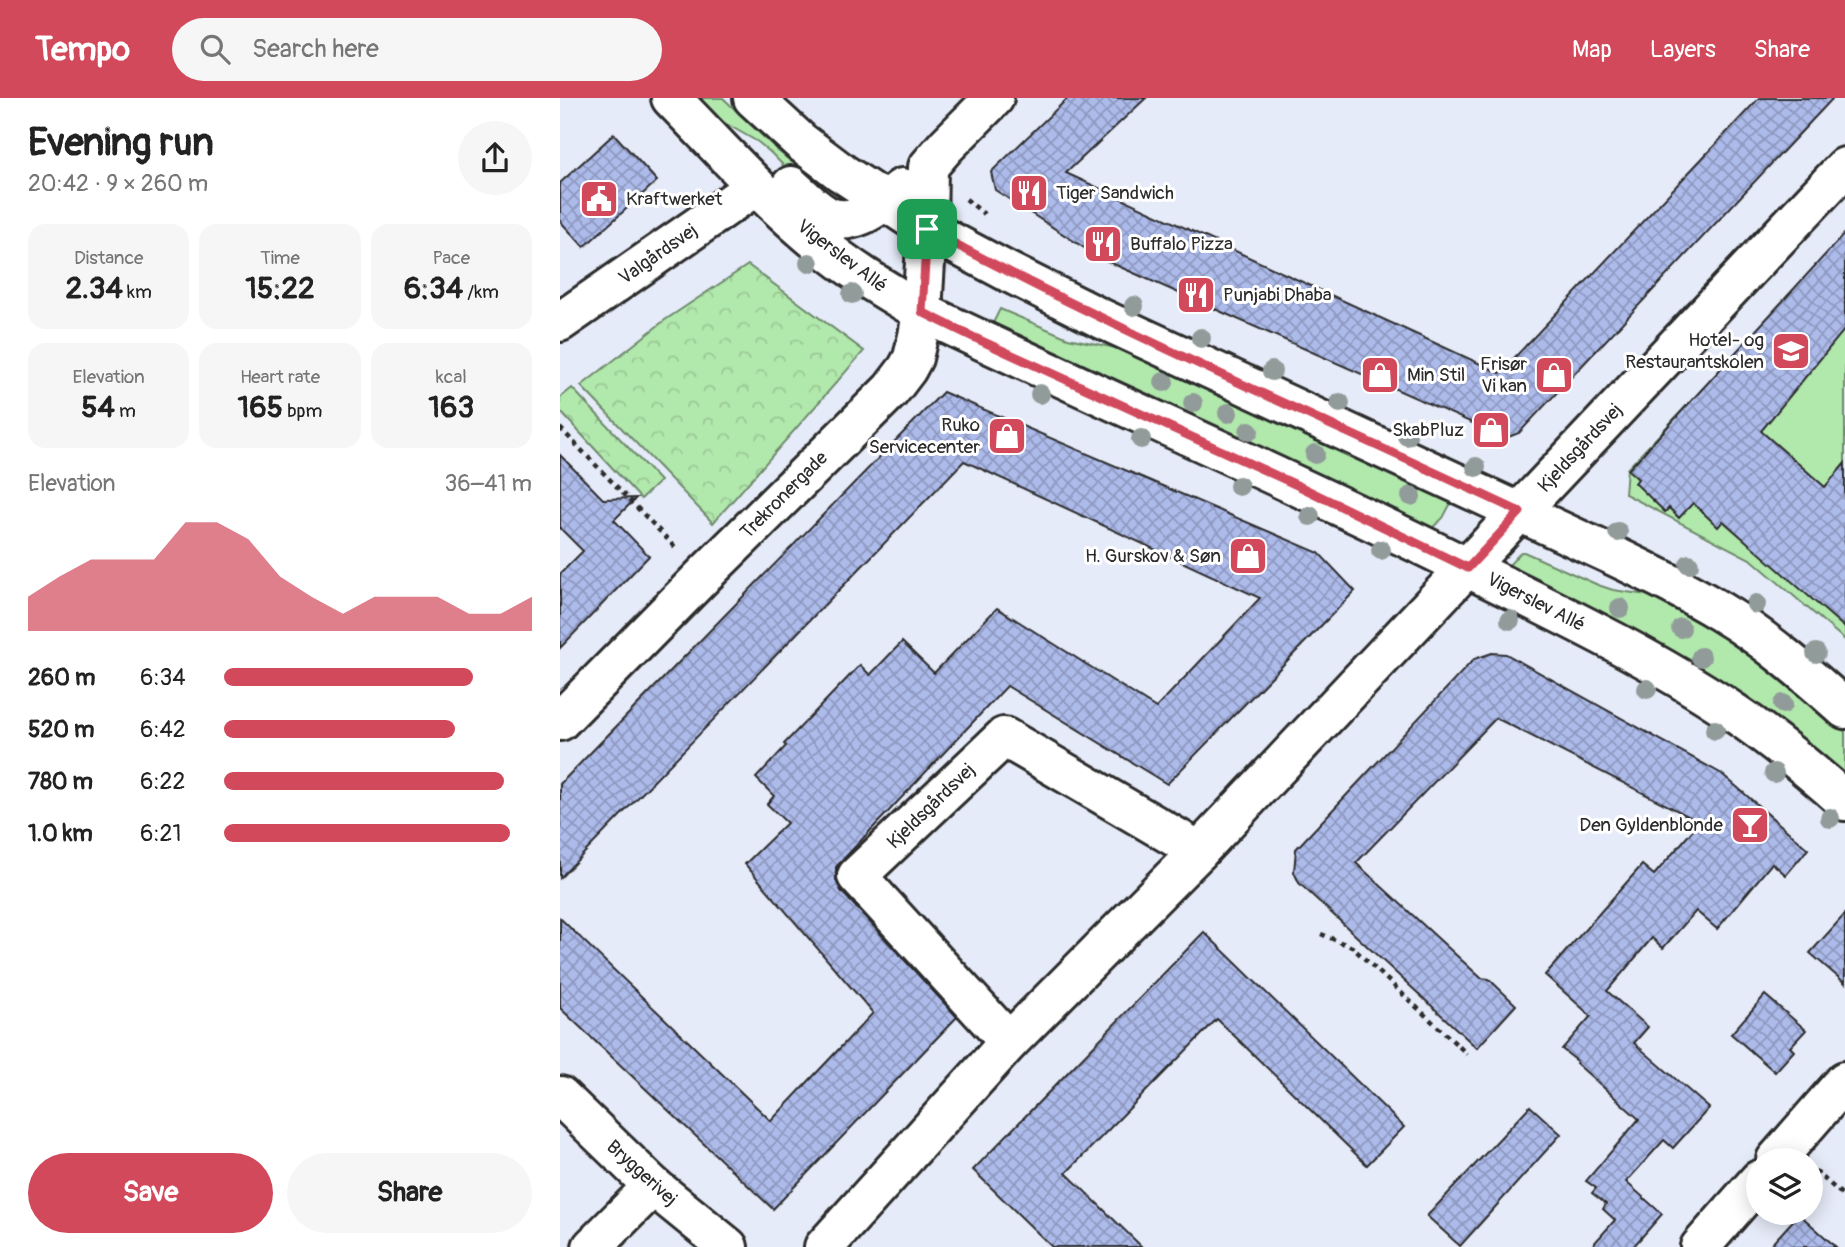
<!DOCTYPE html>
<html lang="en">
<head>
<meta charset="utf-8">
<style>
  body { margin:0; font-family:Pangolin,sans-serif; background:#f6f6f6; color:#222; height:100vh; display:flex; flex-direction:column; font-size:26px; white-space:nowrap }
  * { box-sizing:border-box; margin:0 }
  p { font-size:23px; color:#767676 }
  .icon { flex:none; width:38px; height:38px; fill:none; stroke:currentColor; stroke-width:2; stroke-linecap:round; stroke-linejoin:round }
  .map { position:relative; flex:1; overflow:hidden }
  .panel { display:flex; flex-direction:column; background:#fff; width:560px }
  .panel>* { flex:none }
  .tools { position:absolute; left:1186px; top:1050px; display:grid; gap:14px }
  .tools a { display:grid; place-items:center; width:77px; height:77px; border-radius:50%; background:#fff; box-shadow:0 4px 18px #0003; font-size:35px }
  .pin { position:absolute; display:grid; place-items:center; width:60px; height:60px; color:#fff; margin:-30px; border-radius:14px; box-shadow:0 4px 10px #0006 }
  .round { display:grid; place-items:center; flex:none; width:74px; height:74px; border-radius:37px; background:#f6f6f6 }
  .headline { display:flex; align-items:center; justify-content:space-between; height:119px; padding:0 28px }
  h1 { font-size:38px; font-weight:800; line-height:52px }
  .metrics { display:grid; grid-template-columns:repeat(3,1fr); gap:10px; height:119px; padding:7px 28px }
  .metrics div { display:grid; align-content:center; border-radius:18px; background:#f6f6f6; text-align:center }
  .metrics b { font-size:30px; font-weight:800 }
  .metrics small { font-size:19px; font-weight:400 }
  .metrics p { font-size:19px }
  .chart { height:196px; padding:14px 28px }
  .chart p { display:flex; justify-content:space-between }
  .chart svg { width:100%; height:126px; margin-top:7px; fill:#d1495b; opacity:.7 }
  .action { display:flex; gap:14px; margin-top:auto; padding:14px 28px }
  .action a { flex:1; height:80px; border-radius:42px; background:#d1495b; color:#fff; font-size:28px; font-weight:800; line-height:80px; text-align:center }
  .action a+a { background:#f6f6f6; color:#222 }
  ul { padding:0 28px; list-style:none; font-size:23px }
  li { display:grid; grid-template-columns:112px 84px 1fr; align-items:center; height:52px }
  li i { height:18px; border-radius:9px; background:#d1495b }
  header { display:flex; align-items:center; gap:42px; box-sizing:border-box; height:98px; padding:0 35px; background:#d1495b; color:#fff }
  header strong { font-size:33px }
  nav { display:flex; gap:38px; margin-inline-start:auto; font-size:24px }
  .search { width:490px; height:63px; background:#f6f6f6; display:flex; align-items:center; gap:18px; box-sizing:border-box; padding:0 24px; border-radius:38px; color:#767676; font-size:26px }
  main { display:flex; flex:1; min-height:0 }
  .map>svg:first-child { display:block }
</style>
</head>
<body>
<header>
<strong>Tempo</strong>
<div class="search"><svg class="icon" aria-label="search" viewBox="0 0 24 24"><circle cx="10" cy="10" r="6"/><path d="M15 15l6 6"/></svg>Search here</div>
<nav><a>Map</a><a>Layers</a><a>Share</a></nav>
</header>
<main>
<section class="panel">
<div class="headline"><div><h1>Evening run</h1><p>20:42 · 9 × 260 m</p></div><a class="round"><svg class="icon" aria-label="share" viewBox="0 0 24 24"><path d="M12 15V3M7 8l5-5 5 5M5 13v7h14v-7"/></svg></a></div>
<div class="metrics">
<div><p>Distance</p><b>2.34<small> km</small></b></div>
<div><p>Time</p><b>15:22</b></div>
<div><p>Pace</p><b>6:34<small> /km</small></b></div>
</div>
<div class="metrics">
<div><p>Elevation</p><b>54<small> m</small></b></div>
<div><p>Heart rate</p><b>165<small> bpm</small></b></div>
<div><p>kcal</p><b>163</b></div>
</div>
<div class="chart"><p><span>Elevation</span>36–41 m</p>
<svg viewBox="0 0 160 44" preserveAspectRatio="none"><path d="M0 44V32L10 25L20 19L30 19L40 19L50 6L60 6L70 12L80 25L90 32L100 38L110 32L120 32L130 32L140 38L150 38L160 32V44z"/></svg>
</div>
<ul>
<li><b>260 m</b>6:34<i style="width:81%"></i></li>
<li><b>520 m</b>6:42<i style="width:75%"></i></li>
<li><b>780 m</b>6:22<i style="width:91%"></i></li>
<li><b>1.0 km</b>6:21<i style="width:93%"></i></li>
</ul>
<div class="action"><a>Save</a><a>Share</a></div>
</section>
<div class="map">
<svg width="1285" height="1149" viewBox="0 0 1285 1149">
  <defs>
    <pattern id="park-crowns" width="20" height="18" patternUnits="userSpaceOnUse" patternTransform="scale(1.75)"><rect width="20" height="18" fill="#b1e8ac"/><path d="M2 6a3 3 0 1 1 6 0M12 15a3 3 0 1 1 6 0" fill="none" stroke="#98c794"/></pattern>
    <pattern id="building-cross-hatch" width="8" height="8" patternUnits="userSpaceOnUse" patternTransform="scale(1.75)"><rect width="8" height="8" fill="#adbbeb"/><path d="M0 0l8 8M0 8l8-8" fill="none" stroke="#8d98bf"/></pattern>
  </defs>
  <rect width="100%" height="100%" fill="#e6ebf9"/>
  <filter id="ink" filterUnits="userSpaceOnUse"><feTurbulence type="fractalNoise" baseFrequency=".0143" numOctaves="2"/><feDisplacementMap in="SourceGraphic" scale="14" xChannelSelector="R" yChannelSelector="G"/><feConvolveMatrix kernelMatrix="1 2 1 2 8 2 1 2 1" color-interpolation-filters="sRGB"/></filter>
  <g filter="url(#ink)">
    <g fill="#b1e8ac" stroke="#6e8a6c" stroke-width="2">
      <polygon points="136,0 163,0 218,53 261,87 252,96 210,54 198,44 163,24"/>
      <polygon points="1285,139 1285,542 1192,462 1065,396 1067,371"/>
      <polygon points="440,211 508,240 570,253 892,403 883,420 871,431 432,227"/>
      <polygon points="961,454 964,454 1038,487 1053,492 1094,498 1158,532 1209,569 1285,634 1285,680 952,472 950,466"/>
    </g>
    <g fill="url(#park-crowns)" stroke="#6e8a6c" stroke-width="2">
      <polygon points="188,167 304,253 153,425 21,288 105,222"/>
      <polygon points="12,290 100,383 81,401 0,313 0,300"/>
    </g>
    <g fill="url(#building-cross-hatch)" stroke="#2b2b2b" stroke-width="2">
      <polygon points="508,0 586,0 506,75 940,275 1199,0 1273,0 959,335 946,340 540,160 435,92 431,74"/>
      <polygon points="54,36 97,83 24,149 0,123 0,85"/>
      <polygon points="1285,135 1285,231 1201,333 1265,389 1285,365 1285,530 1163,423 1158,429 1133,405 1119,420 1109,410 1105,414 1075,385 1078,381 1068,372"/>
      <polygon points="383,294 759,455 795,493 607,686 447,588 276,769 276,782 281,793 397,919 213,1111 0,910 0,820 211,1023 313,915 185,766 227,725 207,706 214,698 196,680 226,648 224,646 300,567 310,577 342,544 374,575 437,510 596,610 700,500 404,363 0,780 0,686"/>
      <polygon points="0,357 43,401 76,400 54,422 89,458 0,550 0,476 23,453 0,430"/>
      <polygon points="932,555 946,556 1162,676 1248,751 1226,777 1212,765 1157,831 1136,813 1103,850 1092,840 1047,893 1088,929 1074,945 1149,1010 1113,1050 1104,1042 1066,1084 1102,1116 1073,1149 1031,1149 1055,1122 1043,1111 1046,1106 1032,1095 1036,1090 1026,1083 1079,1021 1016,965 1017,963 1002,951 1031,918 985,877 1082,767 1094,777 1140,724 936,620 796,765 921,880 929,881 956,907 917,950 739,785 734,774 736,751 914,561"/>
      <polygon points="1285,816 1285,885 1250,855"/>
      <polygon points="644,834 844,1029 807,1067 657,921 506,1075 582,1149 492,1149 413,1072"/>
      <polygon points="1205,897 1246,932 1230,949 1234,953 1215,974 1171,936"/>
      <polygon points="970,1008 1001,1036 900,1148 867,1118"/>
      <polygon points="1239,1116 1276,1149 1209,1149"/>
    </g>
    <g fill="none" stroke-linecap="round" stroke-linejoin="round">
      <g stroke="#2b2b2b" stroke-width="44">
        <g id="minor">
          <path d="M 111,0 C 160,50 206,102 260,146 C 291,172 327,193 362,214 C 543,301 728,380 908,470 C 997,514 1091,559 1173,614 C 1213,641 1249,671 1285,703"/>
          <path d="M 193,0 L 241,44 L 282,75 L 367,131 L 448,174 L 538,219 L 1050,456 C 1088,474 1125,492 1161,514 C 1206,541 1246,576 1285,611"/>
          <path d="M 231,88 C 241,97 252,109 264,116 C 291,133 321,106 342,90"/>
          <polyline points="0,224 196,88"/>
          <polyline points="0,623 143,478 331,292 347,271 353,260 358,238 362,214 367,131 368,69 386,48 434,0"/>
          <polyline points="449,944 297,778 444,639 639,753"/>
          <polyline points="0,998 93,1088 168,1149"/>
          <polyline points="1216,1062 1285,983"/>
          <polyline points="32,1149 93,1088"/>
          <polyline points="264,1149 449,944 639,753 1285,69"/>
          <polyline points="1140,1149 1199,1082"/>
        </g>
      </g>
      <g stroke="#2b2b2b" stroke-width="4.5" stroke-dasharray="5 5" stroke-linecap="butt">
        <polyline points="406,101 424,116"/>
        <polyline points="0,330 118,452"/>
        <polyline points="761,836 792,849 907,956"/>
        <polyline points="1255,1073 1285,1099"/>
      </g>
      <use href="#minor" stroke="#fff" stroke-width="38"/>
    </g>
    <g fill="#919b99">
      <circle cx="249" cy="165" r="10"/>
      <circle cx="292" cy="196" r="10"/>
      <circle cx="574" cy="208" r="10"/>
      <circle cx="641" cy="240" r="10"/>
      <circle cx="712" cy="273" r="10"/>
      <circle cx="604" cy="284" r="10"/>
      <circle cx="480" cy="296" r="10"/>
      <circle cx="633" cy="305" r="10"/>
      <circle cx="780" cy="305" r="10"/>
      <circle cx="668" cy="315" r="10"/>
      <circle cx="689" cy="333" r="10"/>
      <circle cx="847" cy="338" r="10"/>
      <circle cx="581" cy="341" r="10"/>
      <circle cx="755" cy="356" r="10"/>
      <circle cx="916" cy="369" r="10"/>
      <circle cx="679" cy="388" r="10"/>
      <circle cx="851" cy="398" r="10"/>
      <circle cx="750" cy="418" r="10"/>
      <circle cx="1058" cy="434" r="10"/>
      <circle cx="821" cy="452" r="10"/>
      <circle cx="1129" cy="466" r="10"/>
      <circle cx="1196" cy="506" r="10"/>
      <circle cx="1060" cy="510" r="10"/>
      <circle cx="950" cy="522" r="10"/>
      <circle cx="1121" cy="530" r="10"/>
      <circle cx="1256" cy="555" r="10"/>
      <circle cx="1141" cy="559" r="10"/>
      <circle cx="1087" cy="591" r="10"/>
      <circle cx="1223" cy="606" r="10"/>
      <circle cx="1155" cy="632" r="10"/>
      <circle cx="1214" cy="675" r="10"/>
      <circle cx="1270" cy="720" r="10"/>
    </g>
  </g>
  <g fill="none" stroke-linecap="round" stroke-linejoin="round" filter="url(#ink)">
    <g stroke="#fff" stroke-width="14">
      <path id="route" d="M 367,131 C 560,235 762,321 960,414 L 908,470 L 741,389 L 413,239 L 362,214 Z"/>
    </g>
    <use href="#route" stroke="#d1495b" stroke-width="9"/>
  </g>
  <defs>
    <g id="restaurant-square" transform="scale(2.0125)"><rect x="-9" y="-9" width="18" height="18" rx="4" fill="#d1495b" stroke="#fff"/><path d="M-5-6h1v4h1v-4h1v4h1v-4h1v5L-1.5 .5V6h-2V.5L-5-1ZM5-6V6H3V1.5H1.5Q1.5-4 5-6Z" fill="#fff"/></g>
    <g id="civic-square" transform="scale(2.0125)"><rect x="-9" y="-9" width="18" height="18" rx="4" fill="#d1495b" stroke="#fff"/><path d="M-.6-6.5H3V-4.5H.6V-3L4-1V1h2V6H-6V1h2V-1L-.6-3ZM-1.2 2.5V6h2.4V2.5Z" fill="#fff"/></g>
    <g id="university-square" transform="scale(2.0125)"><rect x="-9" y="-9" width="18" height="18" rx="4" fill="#d1495b" stroke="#fff"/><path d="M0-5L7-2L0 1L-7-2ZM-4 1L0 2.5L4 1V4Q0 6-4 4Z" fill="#fff"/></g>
    <g id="shop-square" transform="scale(2.0125)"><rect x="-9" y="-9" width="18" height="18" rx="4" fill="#d1495b" stroke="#fff"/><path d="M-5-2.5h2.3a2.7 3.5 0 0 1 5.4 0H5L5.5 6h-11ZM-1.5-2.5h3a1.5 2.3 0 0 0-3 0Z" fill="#fff"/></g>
    <g id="bar-square" transform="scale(2.0125)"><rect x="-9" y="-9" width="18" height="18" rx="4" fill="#d1495b" stroke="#fff"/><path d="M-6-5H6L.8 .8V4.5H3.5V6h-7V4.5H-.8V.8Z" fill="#fff"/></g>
  </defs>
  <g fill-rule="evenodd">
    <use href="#restaurant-square" x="469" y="95"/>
    <use href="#civic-square" x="39" y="101"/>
    <use href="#restaurant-square" x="543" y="146"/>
    <use href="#restaurant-square" x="636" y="197"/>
    <use href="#university-square" x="1231" y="253"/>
    <use href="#shop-square" x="820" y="277"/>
    <use href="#shop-square" x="994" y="277"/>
    <use href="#shop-square" x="931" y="332"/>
    <use href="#shop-square" x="447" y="338"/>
    <use href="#shop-square" x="688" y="458"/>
    <use href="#bar-square" x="1190" y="727"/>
  </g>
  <g text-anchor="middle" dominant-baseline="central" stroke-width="6" stroke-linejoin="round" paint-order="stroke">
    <g font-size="19" fill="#2b2b2b" stroke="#fff" text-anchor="end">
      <text x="496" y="95" text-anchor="start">Tiger Sandwich</text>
      <text x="66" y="101" text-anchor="start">Kraftwerket</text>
      <text x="570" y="146" text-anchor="start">Buffalo Pizza</text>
      <text x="663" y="197" text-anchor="start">Punjabi Dhaba</text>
      <text x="1204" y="242">Hotel- og<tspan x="1204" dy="22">Restaurantskolen</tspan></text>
      <text x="967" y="266">Frisør<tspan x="967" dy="22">Vi kan</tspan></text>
      <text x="847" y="277" text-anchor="start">Min Stil</text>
      <text x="420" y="327">Ruko<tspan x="420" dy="22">Servicecenter</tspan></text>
      <text x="904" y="332">SkabPluz</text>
      <text x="661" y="458">H. Gurskov &amp; Søn</text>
      <text x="1163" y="727">Den Gyldenblonde</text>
    </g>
    <g font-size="19" fill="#2b2b2b" stroke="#fff">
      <text transform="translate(98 156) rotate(-35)">Valgårdsvej</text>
      <text transform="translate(282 158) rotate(37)">Vigerslev Allé</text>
      <text transform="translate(1020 350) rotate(-47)">Kjeldsgårdsvej</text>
      <text transform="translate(224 397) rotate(-45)">Trekronergade</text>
      <text transform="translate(976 504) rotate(27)">Vigerslev Allé</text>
      <text transform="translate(371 708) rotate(-44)">Kjeldsgårdsvej</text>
      <text transform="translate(82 1075) rotate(42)">Bryggerivej</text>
    </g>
  </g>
</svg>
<div class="tools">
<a><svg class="icon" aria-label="layers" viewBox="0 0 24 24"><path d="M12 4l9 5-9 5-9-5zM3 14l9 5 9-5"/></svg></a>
</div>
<div class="pin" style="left:367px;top:131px;background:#1e9e55"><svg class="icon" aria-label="arrive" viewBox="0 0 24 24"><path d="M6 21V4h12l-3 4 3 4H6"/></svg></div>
</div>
</main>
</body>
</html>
